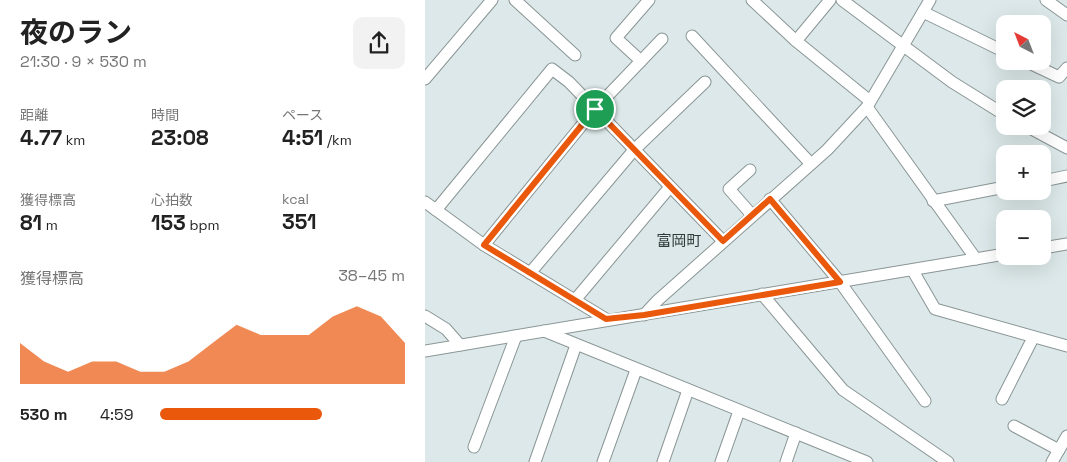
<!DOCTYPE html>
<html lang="ja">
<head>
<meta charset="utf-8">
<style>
  body { margin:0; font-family:"Space Grotesk","Noto Sans JP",sans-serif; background:#f2f2f2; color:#222; height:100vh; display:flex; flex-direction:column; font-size:19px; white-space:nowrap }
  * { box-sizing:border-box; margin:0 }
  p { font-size:16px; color:#767676 }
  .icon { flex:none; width:28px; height:28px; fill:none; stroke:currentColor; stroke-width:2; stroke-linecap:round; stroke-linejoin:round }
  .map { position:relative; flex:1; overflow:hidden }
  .drawer { display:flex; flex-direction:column; background:#fff; width:425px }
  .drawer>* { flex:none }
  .needle { width:32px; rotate:318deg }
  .fabs { position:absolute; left:571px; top:15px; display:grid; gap:10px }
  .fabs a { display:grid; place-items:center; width:55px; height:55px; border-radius:10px; background:#fff; box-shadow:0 5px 20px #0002; font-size:25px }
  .pin { position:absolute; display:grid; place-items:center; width:42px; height:42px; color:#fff; margin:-21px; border:2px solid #fff; border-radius:50%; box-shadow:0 1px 5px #0007 }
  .round { display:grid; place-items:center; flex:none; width:52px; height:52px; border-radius:10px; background:#f2f2f2 }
  .headline { display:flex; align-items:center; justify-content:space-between; height:85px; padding:0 20px }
  h1 { font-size:28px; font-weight:700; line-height:38px }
  .metrics { display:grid; grid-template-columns:repeat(3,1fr); gap:8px; height:85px; padding:5px 20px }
  .metrics div { display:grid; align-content:center }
  .metrics b { font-size:21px; font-weight:700 }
  .metrics small { font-size:14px; font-weight:400 }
  .metrics p { font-size:14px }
  .chart { height:140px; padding:10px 20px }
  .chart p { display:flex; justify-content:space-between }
  .chart svg { width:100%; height:90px; margin-top:5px; fill:#ea580c; opacity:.7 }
  ul { padding:0 20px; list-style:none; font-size:16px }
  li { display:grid; grid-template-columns:80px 60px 1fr; align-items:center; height:38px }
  li i { height:12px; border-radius:6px; background:#ea580c }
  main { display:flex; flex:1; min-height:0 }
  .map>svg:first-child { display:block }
</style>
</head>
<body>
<main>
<section class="drawer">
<div class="headline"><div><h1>夜のラン</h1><p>21:30 · 9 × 530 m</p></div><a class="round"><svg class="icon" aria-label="share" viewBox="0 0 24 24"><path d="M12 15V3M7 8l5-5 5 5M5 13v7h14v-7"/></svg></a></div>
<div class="metrics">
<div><p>距離</p><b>4.77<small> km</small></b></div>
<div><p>時間</p><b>23:08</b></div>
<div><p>ペース</p><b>4:51<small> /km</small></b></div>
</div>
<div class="metrics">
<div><p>獲得標高</p><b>81<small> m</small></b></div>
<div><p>心拍数</p><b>153<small> bpm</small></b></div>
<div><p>kcal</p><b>351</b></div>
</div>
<div class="chart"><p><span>獲得標高</span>38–45 m</p>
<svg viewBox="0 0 160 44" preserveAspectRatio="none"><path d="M0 44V24L10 33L20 38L30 33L40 33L50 38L60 38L70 33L80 24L90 15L100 20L110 20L120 20L130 11L140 6L150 11L160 24V44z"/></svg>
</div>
<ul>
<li><b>530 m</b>4:59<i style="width:66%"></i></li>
</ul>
</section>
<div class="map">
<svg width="642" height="462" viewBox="0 0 642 462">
  <rect width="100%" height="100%" fill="#dce8e9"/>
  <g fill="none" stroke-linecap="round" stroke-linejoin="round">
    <g stroke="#8a9595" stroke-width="13">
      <g id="minor">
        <polyline points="90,0 150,55"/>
        <polyline points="327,0 371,41"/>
        <polyline points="405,0 371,41 445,101"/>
        <polyline points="417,0 527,82 580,115"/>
        <polyline points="621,0 642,15"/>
        <polyline points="498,12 580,52"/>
        <polyline points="267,36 386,164"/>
        <polyline points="216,61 191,38 224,0"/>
        <polyline points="600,61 634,77 642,68"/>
        <polyline points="0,79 67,0"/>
        <polyline points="442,107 551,259"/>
        <polyline points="601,126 642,148"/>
        <polyline points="325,170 304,189 327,215"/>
        <polyline points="618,181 642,176"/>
        <polyline points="345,199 415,282 500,401"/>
        <polyline points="508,201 580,187"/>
        <polyline points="0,202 59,245 181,319"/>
        <polyline points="11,210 127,69 144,82 298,241"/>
        <polyline points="59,245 170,109 237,39"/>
        <polyline points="618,248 642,244"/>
        <polyline points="488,271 510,309 642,346"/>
        <polyline points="105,273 209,150 280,82"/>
        <polyline points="337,294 418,390 523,462"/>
        <polyline points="150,300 245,187"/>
        <polyline points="219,315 233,300 402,150 442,107 505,0"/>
        <polyline points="0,316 21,329 35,345"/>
        <polyline points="119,331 442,462"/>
        <polyline points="0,351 580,254"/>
        <polyline points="577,399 608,338"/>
        <polyline points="589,426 634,450"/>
        <polyline points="49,447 91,336"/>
        <polyline points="110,462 151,345"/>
        <polyline points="178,462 211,370"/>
        <polyline points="238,462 263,390"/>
        <polyline points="296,462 314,411"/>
        <polyline points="361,462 371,433"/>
        <polyline points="627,462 642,436"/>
      </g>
    </g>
    <use href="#minor" stroke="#fff" stroke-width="11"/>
  </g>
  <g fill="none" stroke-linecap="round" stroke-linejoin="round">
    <g stroke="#fff" stroke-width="10">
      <polygon id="route" points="170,109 298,241 345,199 415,282 219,315 181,319 59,245"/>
    </g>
    <use href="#route" stroke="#ea580c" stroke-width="6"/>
  </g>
  <g text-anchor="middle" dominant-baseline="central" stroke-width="4" stroke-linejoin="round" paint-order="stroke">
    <g font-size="15" fill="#313b3b" stroke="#dce8e9">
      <text x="254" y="240">富岡町</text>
    </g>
  </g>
</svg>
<div class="fabs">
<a><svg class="needle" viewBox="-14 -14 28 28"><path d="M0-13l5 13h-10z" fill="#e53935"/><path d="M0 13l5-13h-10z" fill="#767676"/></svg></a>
<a><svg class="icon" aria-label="layers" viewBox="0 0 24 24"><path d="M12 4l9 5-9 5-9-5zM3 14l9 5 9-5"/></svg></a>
<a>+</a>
<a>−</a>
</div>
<div class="pin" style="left:170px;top:109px;background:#1e9e55"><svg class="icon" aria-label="arrive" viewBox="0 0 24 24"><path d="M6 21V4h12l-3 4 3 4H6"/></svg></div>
</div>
</main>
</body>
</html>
